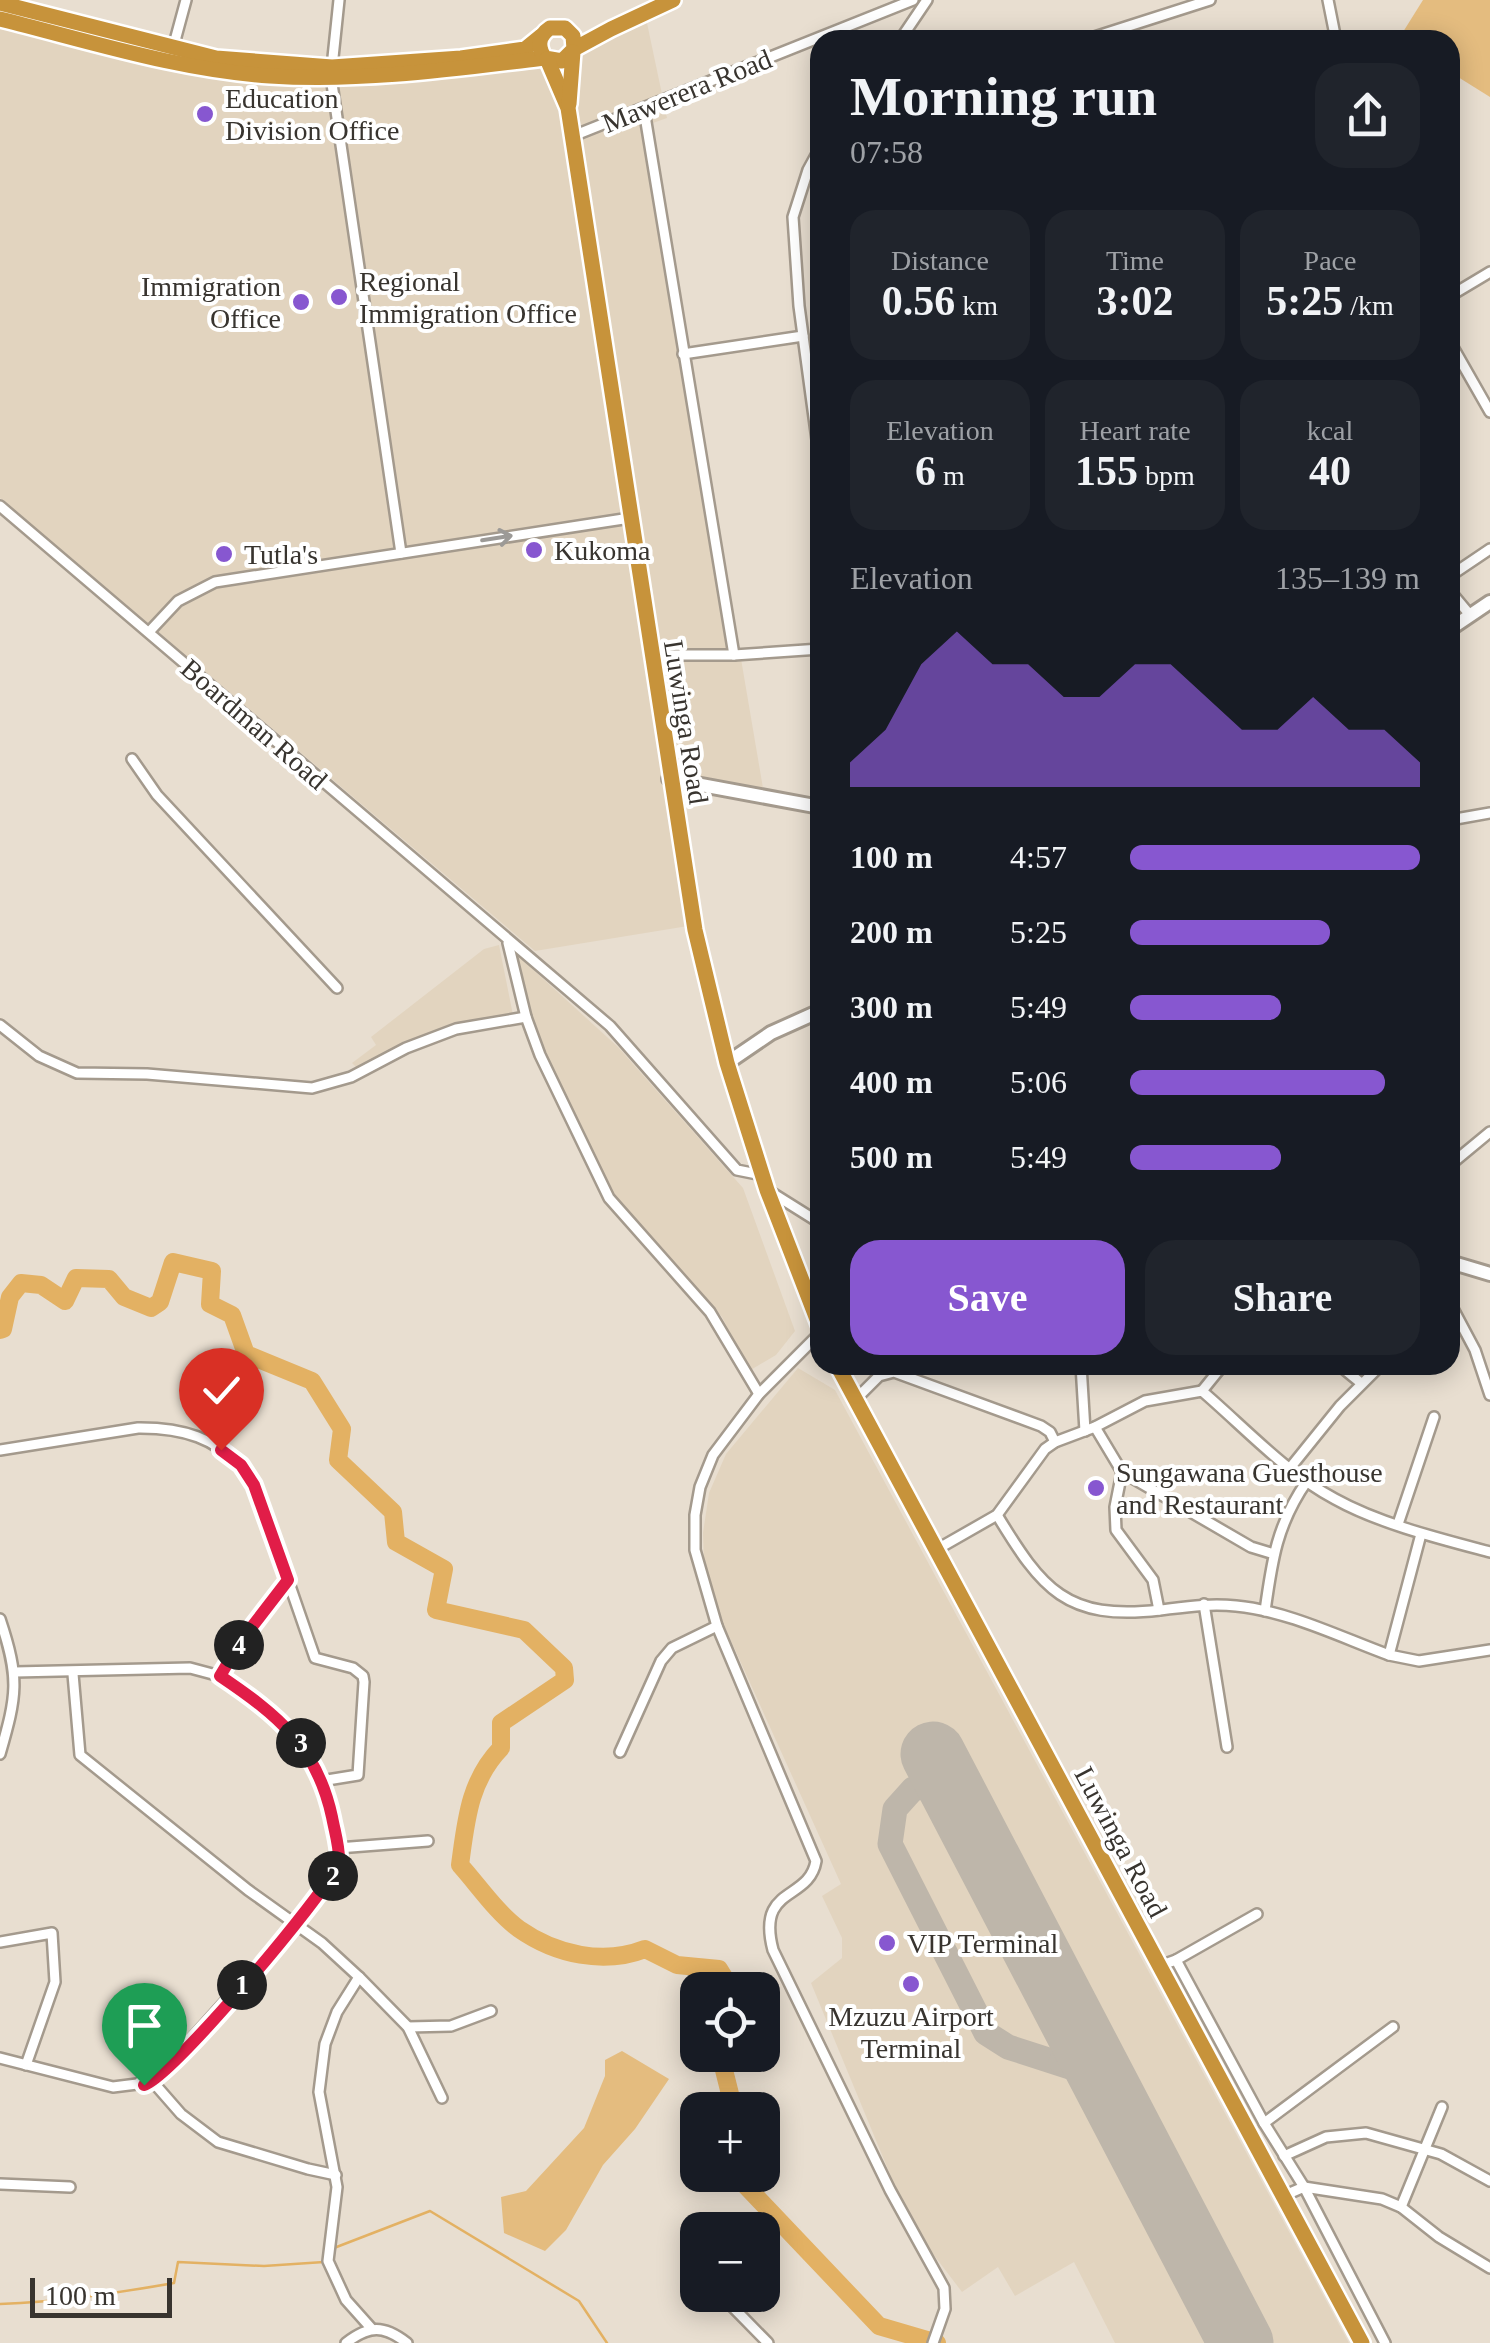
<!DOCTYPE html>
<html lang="en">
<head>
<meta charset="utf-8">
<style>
  body { margin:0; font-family:"Times New Roman",serif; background:#20242c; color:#f1f3f6; height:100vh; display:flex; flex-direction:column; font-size:38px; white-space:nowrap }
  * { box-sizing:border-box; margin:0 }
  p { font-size:32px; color:#9ea1a6 }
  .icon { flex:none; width:55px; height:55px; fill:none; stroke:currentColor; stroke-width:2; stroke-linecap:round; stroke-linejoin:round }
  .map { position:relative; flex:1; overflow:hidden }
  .panel { position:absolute; left:810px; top:30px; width:650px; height:1345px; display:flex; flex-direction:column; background:#171b24; border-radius:30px; box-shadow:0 5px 25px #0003 }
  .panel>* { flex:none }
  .tools { position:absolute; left:680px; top:1972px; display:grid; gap:20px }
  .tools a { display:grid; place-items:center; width:100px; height:100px; border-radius:20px; background:#171b24; box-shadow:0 5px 25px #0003; font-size:50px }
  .scale { position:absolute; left:30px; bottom:25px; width:142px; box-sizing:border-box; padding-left:10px; border:5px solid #38342f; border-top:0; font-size:28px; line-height:35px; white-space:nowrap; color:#38342f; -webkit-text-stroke:8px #fff; paint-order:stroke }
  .pin { position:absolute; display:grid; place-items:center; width:85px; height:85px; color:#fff; margin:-102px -42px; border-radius:50% 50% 50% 0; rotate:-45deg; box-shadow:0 0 10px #0007 }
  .pin .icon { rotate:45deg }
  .km { position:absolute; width:50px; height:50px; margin:-25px; border-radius:50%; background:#222; color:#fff; font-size:28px; line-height:50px; text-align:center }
  .round { display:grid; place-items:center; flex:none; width:105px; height:105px; border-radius:30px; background:#20242c }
  .headline { display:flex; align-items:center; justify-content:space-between; height:170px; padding:0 40px }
  h1 { font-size:55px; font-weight:700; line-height:75px }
  .figures { display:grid; grid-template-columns:repeat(3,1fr); gap:15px; height:170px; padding:10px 40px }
  .figures div { display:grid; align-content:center; border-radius:25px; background:#20242c; text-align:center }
  .figures b { font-size:42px; font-weight:700 }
  .figures small { font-size:28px; font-weight:400 }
  .figures p { font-size:28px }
  .chart { height:280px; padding:20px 40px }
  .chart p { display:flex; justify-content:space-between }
  .chart svg { width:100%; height:180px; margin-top:10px; fill:#8757d0; opacity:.7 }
  .button { display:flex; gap:20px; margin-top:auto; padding:20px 40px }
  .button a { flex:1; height:115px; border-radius:30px; background:#8757d0; color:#fff; font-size:40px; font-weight:700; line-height:115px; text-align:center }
  .button a+a { background:#20242c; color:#f1f3f6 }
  ul { padding:0 40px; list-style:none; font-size:32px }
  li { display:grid; grid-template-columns:160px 120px 1fr; align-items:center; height:75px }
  li i { height:25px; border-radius:12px; background:#8757d0 }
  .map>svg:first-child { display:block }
</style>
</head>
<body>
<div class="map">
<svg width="1490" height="2343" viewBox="0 0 1490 2343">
  <rect width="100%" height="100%" fill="#e8ded0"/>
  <g fill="#e2d4bf">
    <polygon points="647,23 667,118 650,124 764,794 664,781 688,926 535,951 0,498 0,28 190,75 322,87 446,78 531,62"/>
    <polygon points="499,945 513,1015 472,1021 424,1037 361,1072 352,1063 376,1045 371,1037 484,949"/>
    <polygon points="517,955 618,1047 743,1188 795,1331 776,1355 749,1371 722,1317 613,1197 535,1029"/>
    <polygon points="798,1368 835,1390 1349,2343 1115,2343 1074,2262 1015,2296 998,2267 962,2292 911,2225 811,1983 842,1958 842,1938 822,1896 841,1884 717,1610 704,1561 703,1533 709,1493 726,1454"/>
  </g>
  <g fill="#e4bc7f">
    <polygon points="1423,0 1490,0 1490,97 1450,72 1450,40 1398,40"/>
    <polygon points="622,2051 669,2079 635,2129 603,2165 566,2230 545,2251 504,2233 501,2197 526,2191 584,2128 605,2076 605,2060"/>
  </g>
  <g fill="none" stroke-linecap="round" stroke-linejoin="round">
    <g stroke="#e3b163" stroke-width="2.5">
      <polyline points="334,2248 430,2211 579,2301 607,2343"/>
      <path d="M 0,2304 C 59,2302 116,2293 174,2283 L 178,2262 L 264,2266 L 324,2262"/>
    </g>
    <g stroke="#e3b163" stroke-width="18">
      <path d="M 0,1330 L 3,1329 L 10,1297 L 21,1283 L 41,1285 L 65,1301 L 76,1278 L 109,1279 L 124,1297 L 151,1308 L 160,1302 L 173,1262 L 212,1271 L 210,1304 L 232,1315 L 246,1354 L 312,1381 L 342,1429 L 338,1460 L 393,1512 L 396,1542 L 444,1569 L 436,1610 L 524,1630 L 564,1668 L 565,1680 L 501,1723 L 501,1748 C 469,1781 466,1821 460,1865 C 478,1885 497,1913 519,1929 C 556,1955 604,1965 645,1949 L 677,1965 L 719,1969 L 732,1990"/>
      <polyline points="730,2055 724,2070 734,2110"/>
      <polyline points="749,2175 745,2185 879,2326 937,2343"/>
    </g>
    <g stroke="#beb6aa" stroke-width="25">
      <polyline points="956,1799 934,1789 922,1787 913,1789 895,1809 890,1844 986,2033 1008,2047 1101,2077"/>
      <polyline points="1061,2062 1072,2047 1074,2023"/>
    </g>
    <polyline stroke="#beb6aa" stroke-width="65" points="933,1754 1241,2343"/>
    <g stroke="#a49a8d" stroke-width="14">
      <g id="street">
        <polyline points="1328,0 1336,40"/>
        <polyline points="900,40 927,0"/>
        <polyline points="1085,40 1210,0"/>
        <polyline points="173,48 186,0"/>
        <polyline points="332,67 339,0"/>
        <polyline points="331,77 401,553"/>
        <polyline points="644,110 734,655"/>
        <polyline points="573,136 913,0"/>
        <polyline points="820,148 808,170 793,217 799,306 820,462"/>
        <polyline points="1450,296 1490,272"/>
        <polyline points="1450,342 1490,412"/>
        <polyline points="683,354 803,336"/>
        <polyline points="0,506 610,1026 737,1170 762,1175"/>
        <polyline points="1450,576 1490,549"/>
        <polyline points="1450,591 1470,615"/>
        <polyline points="149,632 178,601 215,582 630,518"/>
        <polyline points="651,655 734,655 820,649"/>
        <polyline points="132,759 157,795 337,988"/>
        <polyline points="1450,820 1490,813"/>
        <polyline points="508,943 526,1017 540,1055 609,1198 710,1312 759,1394"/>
        <polyline points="0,1025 39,1056 77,1073 147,1074 312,1088 351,1077 406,1048 456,1029 526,1017"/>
        <polyline points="1450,1165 1490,1132"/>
        <polyline points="769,1191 820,1223"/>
        <polyline points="1450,1303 1475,1350 1490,1395"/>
        <path d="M 820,1333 L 759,1394 L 713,1455 L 700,1487 L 695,1515 L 695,1550 L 717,1626 L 816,1861 C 809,1902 756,1885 773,1950 L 890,2190 L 944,2288 L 945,2309 L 933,2343"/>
        <polyline points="1048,1365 1081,1368"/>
        <polyline points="1081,1365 1085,1431"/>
        <polyline points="1339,1365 1361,1383"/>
        <polyline points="1202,1391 1223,1365"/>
        <polyline points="854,1401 879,1376 894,1372 1041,1426 1050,1432 1055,1442"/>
        <polyline points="1095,1427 1122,1472 1251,1547 1274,1554"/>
        <path d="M 0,1450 L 138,1428 C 248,1427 257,1494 288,1580 L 241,1641 L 220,1676"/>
        <polyline points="1290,1468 1340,1406 1381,1365"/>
        <polyline points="1122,1472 1115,1507 1116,1530 1153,1580 1159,1610"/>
        <path d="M 997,1515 C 1042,1589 1066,1621 1160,1610 C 1185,1607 1210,1603 1236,1606 C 1288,1611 1340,1637 1389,1655 L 1421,1534"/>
        <polyline points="1398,1524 1434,1417"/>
        <path d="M 934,1551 L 997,1515 L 1045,1449 L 1055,1442 L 1095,1427 L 1145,1401 L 1202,1391 C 1244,1427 1286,1473 1335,1499 C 1380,1524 1441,1539 1490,1552"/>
        <polyline points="288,1580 315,1658 353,1668 363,1676 364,1682 358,1775 321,1781"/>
        <polyline points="1204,1604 1227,1747"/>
        <path d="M 1265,1611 C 1272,1560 1277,1524 1307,1481"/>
        <path d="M 0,1619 C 20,1679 17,1695 0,1754"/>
        <polyline points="1389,1655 1419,1661 1490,1650"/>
        <polyline points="73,1674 80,1755 248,1890 322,1943 359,1977 408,2027 442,2098"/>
        <polyline points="620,1752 661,1661 672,1648 717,1626"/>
        <polyline points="338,1848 428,1841"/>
        <polyline points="0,1942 52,1933 55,1982 26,2065"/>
        <polyline points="1176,1960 1257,1914"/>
        <polyline points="1159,1966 1176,1960 1264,2123 1304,2187 1385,2343"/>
        <polyline points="359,1977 337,2012 325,2044 319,2092 337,2187 328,2261 346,2300 371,2328"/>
        <polyline points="408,2027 451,2026 491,2011"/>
        <polyline points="0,2058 113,2087 153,2082 318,1898 339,1863 327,1795 306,1749 253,1697 220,1676 190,1668 15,1672"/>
        <polyline points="153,2082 181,2114 218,2142 308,2169 336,2175"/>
        <polyline points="1264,2123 1393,2027"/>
        <polyline points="1284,2156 1326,2137 1366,2133 1441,2154 1490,2181"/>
        <polyline points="0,2184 70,2187"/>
        <polyline points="1283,2196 1304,2187 1382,2199 1401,2207 1439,2237 1490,2268"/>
        <polyline points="1401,2207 1442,2107"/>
        <polyline points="695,2269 698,2272"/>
        <polyline points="721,2295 768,2343"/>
        <path d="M 346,2343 C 369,2325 384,2325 407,2343"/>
      </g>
    </g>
    <g stroke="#a49a8d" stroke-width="18">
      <g id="secondary">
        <polyline points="1450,629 1490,602"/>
        <polyline points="669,779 820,807"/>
        <polyline points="727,1063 771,1033 820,1011"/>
        <polyline points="1450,1262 1490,1274"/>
      </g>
    </g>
    <g stroke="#fff" stroke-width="20">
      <g id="highway">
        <polyline points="0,3 216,58 332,67 461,58 525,49 541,36"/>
        <path d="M 0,19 C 89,41 178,70 270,76 C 362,82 454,69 545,58"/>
        <path d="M 574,49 L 573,36 L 565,28 L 550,28 C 538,36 537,47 545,58 L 562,61 L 574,49 L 611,29 L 673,0"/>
        <polyline points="547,59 568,108 695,930 727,1063 767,1190 820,1327"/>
        <polyline points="569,104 573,52"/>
        <polyline points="837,1365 1362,2343"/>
      </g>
    </g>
    <use href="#street" stroke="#fff" stroke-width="9"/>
    <use href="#secondary" stroke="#fff" stroke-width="12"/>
    <use href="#highway" stroke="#c7933b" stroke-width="15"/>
  </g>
  <defs><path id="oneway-shaft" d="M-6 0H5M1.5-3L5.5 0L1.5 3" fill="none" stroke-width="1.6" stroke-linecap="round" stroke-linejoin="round" transform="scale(2.5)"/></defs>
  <use stroke="#9c9a97" href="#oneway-shaft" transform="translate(497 538) rotate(-9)"/>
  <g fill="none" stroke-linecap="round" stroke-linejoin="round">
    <g stroke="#fff" stroke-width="20">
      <path id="route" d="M 144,2085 C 171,2077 324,1896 339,1863 C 340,1848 335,1833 332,1817 C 317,1747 278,1715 220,1676 L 241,1641 L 288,1580 L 254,1485 L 241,1465 L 221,1450"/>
    </g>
    <use href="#route" stroke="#e11d48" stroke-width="12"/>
  </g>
  <g fill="#8757d0" stroke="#fff" stroke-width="4">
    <circle cx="205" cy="114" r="10"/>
    <circle cx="339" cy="297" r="10"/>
    <circle cx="301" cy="302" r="10"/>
    <circle cx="534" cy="550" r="10"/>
    <circle cx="224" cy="554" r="10"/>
    <circle cx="1096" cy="1488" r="10"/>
    <circle cx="887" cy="1943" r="10"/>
    <circle cx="911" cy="1984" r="10"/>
  </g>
  <g text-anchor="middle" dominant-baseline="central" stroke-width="8" stroke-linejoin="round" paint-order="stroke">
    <g font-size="28" fill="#38342f" stroke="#fff">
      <text transform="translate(687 91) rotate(-22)">Mawerera Road</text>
      <text transform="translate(686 722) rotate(81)">Luwinga Road</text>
      <text transform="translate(254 724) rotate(41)">Boardman Road</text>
      <text transform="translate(1121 1842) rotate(62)">Luwinga Road</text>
    </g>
    <g font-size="28" fill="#38342f" stroke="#fff" text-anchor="start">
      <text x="225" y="98">Education<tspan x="225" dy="32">Division Office</tspan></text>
      <text x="359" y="281">Regional<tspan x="359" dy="32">Immigration Office</tspan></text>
      <text x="281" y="286" text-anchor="end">Immigration<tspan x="281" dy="32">Office</tspan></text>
      <text x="554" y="550">Kukoma</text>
      <text x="244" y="554">Tutla's</text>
      <text x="1116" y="1472">Sungawana Guesthouse<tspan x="1116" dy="32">and Restaurant</tspan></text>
      <text x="907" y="1943">VIP Terminal</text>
      <text x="911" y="2016" text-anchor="middle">Mzuzu Airport<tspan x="911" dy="32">Terminal</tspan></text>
    </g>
  </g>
</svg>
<div class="tools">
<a><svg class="icon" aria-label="locate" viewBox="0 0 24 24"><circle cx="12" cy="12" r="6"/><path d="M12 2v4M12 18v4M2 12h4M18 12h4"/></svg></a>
<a>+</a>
<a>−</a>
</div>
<div class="scale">100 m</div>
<div class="pin" style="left:144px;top:2085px;background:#1e9e55"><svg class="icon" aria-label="arrive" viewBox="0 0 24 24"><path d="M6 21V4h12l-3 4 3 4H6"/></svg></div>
<div class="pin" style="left:221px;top:1450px;background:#d93025"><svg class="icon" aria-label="check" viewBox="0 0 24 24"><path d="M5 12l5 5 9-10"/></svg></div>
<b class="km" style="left:242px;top:1985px">1</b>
<b class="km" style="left:333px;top:1876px">2</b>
<b class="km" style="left:301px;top:1743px">3</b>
<b class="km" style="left:239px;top:1645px">4</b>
<section class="panel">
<div class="headline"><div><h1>Morning run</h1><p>07:58</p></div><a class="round"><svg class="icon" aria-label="share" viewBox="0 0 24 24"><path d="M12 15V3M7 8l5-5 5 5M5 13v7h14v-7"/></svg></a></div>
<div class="figures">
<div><p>Distance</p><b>0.56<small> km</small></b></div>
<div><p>Time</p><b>3:02</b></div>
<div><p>Pace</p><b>5:25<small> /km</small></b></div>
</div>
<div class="figures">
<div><p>Elevation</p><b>6<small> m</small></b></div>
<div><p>Heart rate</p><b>155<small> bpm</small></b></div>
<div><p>kcal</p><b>40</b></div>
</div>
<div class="chart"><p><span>Elevation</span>135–139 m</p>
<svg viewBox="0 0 160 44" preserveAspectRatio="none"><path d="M0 44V38L10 30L20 14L30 6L40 14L50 14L60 22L70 22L80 14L90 14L100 22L110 30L120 30L130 22L140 30L150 30L160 38V44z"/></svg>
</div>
<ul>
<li><b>100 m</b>4:57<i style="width:100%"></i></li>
<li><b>200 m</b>5:25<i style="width:69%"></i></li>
<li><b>300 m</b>5:49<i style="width:52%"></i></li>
<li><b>400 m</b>5:06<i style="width:88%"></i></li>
<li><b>500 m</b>5:49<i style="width:52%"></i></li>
</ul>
<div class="button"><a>Save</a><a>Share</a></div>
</section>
</div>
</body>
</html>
